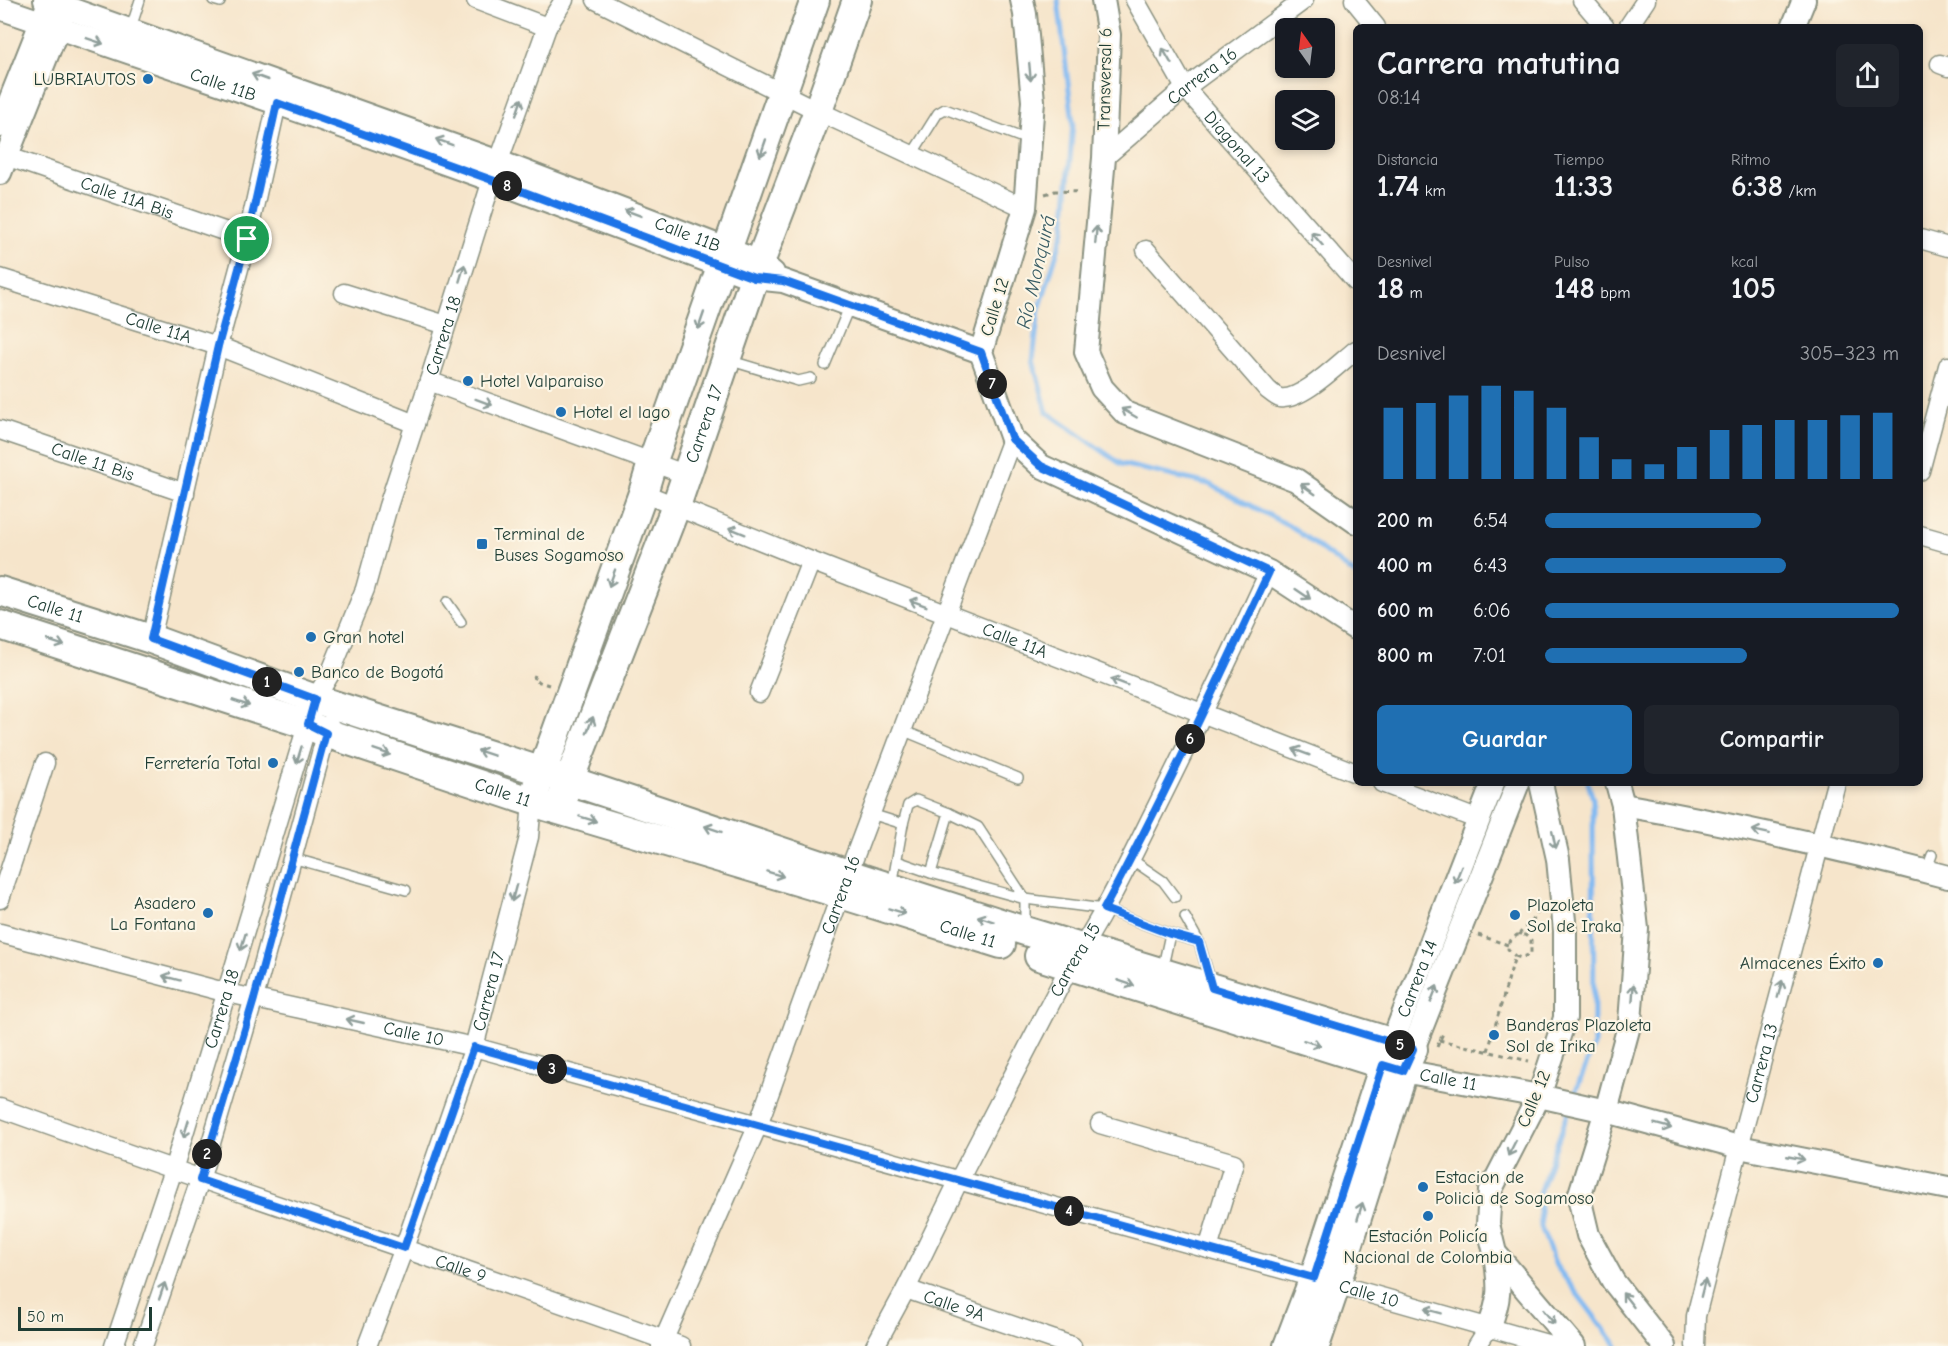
<!DOCTYPE html>
<html lang="es">
<head>
<meta charset="utf-8">
<style>
  body { margin:0; font-family:"Comic Neue",sans-serif; background:#20242c; color:#f1f3f6; height:100vh; display:flex; flex-direction:column; font-size:22px; white-space:nowrap }
  * { box-sizing:border-box; margin:0 }
  p { font-size:20px; color:#9ea1a6 }
  .icon { flex:none; width:33px; height:33px; fill:none; stroke:currentColor; stroke-width:2; stroke-linecap:round; stroke-linejoin:round }
  .map { position:relative; flex:1; overflow:hidden }
  .side { position:absolute; left:1353px; top:24px; width:570px; height:762px; display:flex; flex-direction:column; background:#171b24; border-radius:9px; box-shadow:0 3px 9px #0003 }
  .side>* { flex:none }
  .needle { width:39px; rotate:346deg }
  .fabs { position:absolute; left:1275px; top:18px; display:grid; gap:12px }
  .fabs a { display:grid; place-items:center; width:60px; height:60px; border-radius:9px; background:#171b24; box-shadow:0 3px 9px #0003; font-size:30px }
  .scale { position:absolute; left:18px; bottom:15px; width:134px; box-sizing:border-box; padding-left:6px; border:3px solid #1f3d34; border-top:0; font-size:16px; line-height:21px; white-space:nowrap; color:#1f3d34; -webkit-text-stroke:4px #fcf5e5; paint-order:stroke }
  .pin { position:absolute; display:grid; place-items:center; width:51px; height:51px; color:#fff; margin:-26px; border:3px solid #fff; border-radius:50%; box-shadow:0 2px 6px #0007 }
  .km { position:absolute; width:30px; height:30px; margin:-15px; border-radius:50%; background:#222; color:#fff; font-size:16px; line-height:30px; text-align:center }
  .round { display:grid; place-items:center; flex:none; width:63px; height:63px; border-radius:9px; background:#20242c }
  .overview { display:flex; align-items:center; justify-content:space-between; height:102px; padding:0 24px }
  h1 { font-size:33px; font-weight:600; line-height:45px }
  .metrics { display:grid; grid-template-columns:repeat(3,1fr); gap:9px; height:102px; padding:6px 24px }
  .metrics div { display:grid; align-content:center }
  .metrics b { font-size:30px; font-weight:600 }
  .metrics small { font-size:16px; font-weight:400 }
  .metrics p { font-size:16px }
  .chart { height:168px; padding:12px 24px }
  .chart p { display:flex; justify-content:space-between }
  .chart svg { width:100%; height:108px; margin-top:6px; stroke:#1f6fb2; stroke-width:6 }
  .button { display:flex; gap:12px; margin-top:auto; padding:12px 24px }
  .button a { flex:1; height:69px; border-radius:9px; background:#1f6fb2; color:#fff; font-size:24px; font-weight:600; line-height:69px; text-align:center }
  .button a+a { background:#20242c; color:#f1f3f6 }
  ul { padding:0 24px; list-style:none; font-size:20px }
  li { display:grid; grid-template-columns:96px 72px 1fr; align-items:center; height:45px }
  li i { height:15px; border-radius:8px; background:#1f6fb2 }
  .map>svg:first-child { display:block }
</style>
</head>
<body>
<div class="map">
<svg width="1948" height="1346" viewBox="0 0 1948 1346">
  <rect width="100%" height="100%" fill="#fcf5e5"/>
  <filter id="ink" filterUnits="userSpaceOnUse"><feTurbulence type="fractalNoise" baseFrequency=".0167" numOctaves="2"/><feDisplacementMap in="SourceGraphic" scale="12" xChannelSelector="R" yChannelSelector="G"/><feConvolveMatrix kernelMatrix="1 2 1 2 8 2 1 2 1" color-interpolation-filters="sRGB"/></filter>
  <filter id="wash" filterUnits="userSpaceOnUse"><feTurbulence type="fractalNoise" baseFrequency=".008" numOctaves="4" result="noise"/><feDisplacementMap in="SourceGraphic" scale="24" xChannelSelector="R" yChannelSelector="G"/><feGaussianBlur stdDeviation="1.35" result="paint"/><feColorMatrix in="noise" values="0 0 0 0 0 0 0 0 0 0 0 0 0 0 0 0 0 1.4 0 .05"/><feComposite in="paint" operator="in"/></filter>
  <g filter="url(#wash)">
    <rect width="100%" height="100%" fill="#f6e5cb"/>
    <g fill="none" stroke-linecap="round" stroke-linejoin="round">
      <g stroke="#82baf2" stroke-width="5">
        <polyline points="1058,0 1073,123 1064,230 1039,310 1033,360 1047,412 1121,464 1209,484 1292,527 1356,575"/>
        <polyline points="1573,1098 1594,1045 1593,799 1588,783"/>
        <polyline points="1570,1107 1539,1193 1541,1227 1556,1266 1617,1346"/>
      </g>
    </g>
  </g>
  <g filter="url(#ink)">
    <g fill="none" stroke-linecap="round" stroke-linejoin="round">
      <g stroke="#8a9180" stroke-width="12">
        <g id="service">
          <polyline points="213,0 220,2"/>
          <polyline points="130,31 140,0"/>
          <polyline points="911,156 938,113 945,109 1028,140"/>
          <polyline points="728,360 798,381 811,378"/>
          <polyline points="825,365 850,305"/>
          <polyline points="447,602 461,622"/>
          <polyline points="902,730 1018,778"/>
          <polyline points="871,814 903,824 892,886"/>
          <polyline points="903,824 908,805 916,800 949,813 978,827 1025,899 1025,926"/>
          <polyline points="292,858 406,890"/>
          <polyline points="1131,859 1163,881 1175,897"/>
          <polyline points="897,861 931,873 1025,899 1104,909 1170,934 1162,971"/>
          <polyline points="1926,871 1932,855"/>
          <polyline points="931,873 949,813"/>
          <polyline points="1185,917 1199,942 1211,983"/>
          <polyline points="1170,934 1199,942"/>
        </g>
      </g>
      <g stroke="#8a9180" stroke-width="21">
        <g id="minor">
          <polyline points="476,0 547,27"/>
          <polyline points="596,0 818,111 1025,208"/>
          <path id="s1" d="M 1135,0 L 1185,88 L 1356,282"/>
          <polyline points="1354,0 1376,27"/>
          <polyline points="1582,0 1605,27"/>
          <polyline points="1628,27 1646,0"/>
          <polyline points="1940,64 1948,67"/>
          <path id="s2" d="M 6,156 L 247,239"/>
          <path id="s3" d="M 1104,158 L 1185,88 L 1304,0"/>
          <polyline points="1920,239 1948,247"/>
          <path d="M 1146,250 L 1268,390 C 1272,393 1276,397 1280,398 C 1302,401 1339,363 1356,350"/>
          <path id="s4" d="M 0,278 L 218,346 L 415,424"/>
          <polyline points="344,293 446,325"/>
          <polyline points="429,381 687,475"/>
          <path id="s5" d="M 0,430 L 185,493"/>
          <polyline points="1920,471 1948,366"/>
          <path id="s6" d="M 643,493 L 811,561 L 1356,773"/>
          <polyline points="1920,535 1948,543"/>
          <polyline points="151,639 218,346 247,239 277,103 282,93"/>
          <polyline points="759,693 811,561"/>
          <polyline points="1382,783 1479,820"/>
          <polyline points="0,899 45,763"/>
          <path id="s7" d="M 0,933 L 228,993 L 474,1047 L 1314,1278 L 1554,1346"/>
          <path id="s8" d="M 0,1108 C 226,1190 455,1264 681,1346"/>
          <polyline points="1100,1124 1234,1163 1208,1249"/>
          <path id="s9" d="M 906,1289 L 1072,1346"/>
          <path id="s10" d="M 114,1346 L 173,1170 L 315,699 L 330,674 L 365,589 L 388,506 L 429,381 L 492,180 L 547,27 L 564,0"/>
          <polyline points="143,1346 200,1180 254,998 329,724"/>
          <path id="s11" d="M 367,1346 L 404,1248 L 474,1047 L 529,837 L 532,802"/>
          <path id="s12" d="M 661,1346 L 758,1125 L 848,874 L 1012,439"/>
          <path id="s13" d="M 875,1346 L 906,1289 L 958,1182 L 1070,966 C 1104,916 1130,860 1157,806 C 1196,728 1233,650 1269,572"/>
          <polyline points="1477,1346 1489,1327"/>
          <path id="s14" d="M 1695,1346 L 1696,1316 L 1739,1147 L 1836,783"/>
        </g>
      </g>
      <g stroke="#8a9180" stroke-width="26">
        <g id="tertiary">
          <path id="s15" d="M 45,0 L 499,162 L 760,262 L 773,273"/>
          <polyline points="1022,0 1025,14 1033,101 1025,208 981,352 1012,439 1041,466 1269,572 1356,629"/>
          <polyline points="1103,0 1109,35 1104,158 1086,352 1102,388 1125,413 1296,480 1356,522"/>
          <path id="s16" d="M 0,8 L 277,103 L 492,180 L 754,278 L 783,281 L 981,352"/>
          <polyline points="1793,27 1804,0"/>
          <polyline points="0,126 46,10"/>
          <polyline points="0,173 63,15"/>
          <polyline points="1541,783 1558,859 1565,931 1565,1018 1539,1096 1490,1191 1488,1224 1495,1253 1574,1346"/>
          <polyline points="1617,783 1623,805 1637,929 1630,1022 1606,1111 1579,1197 1588,1235 1613,1281 1664,1346"/>
          <path d="M 1623,805 C 1733,824 1840,849 1948,877"/>
          <path id="s17" d="M 1392,1043 L 1493,783"/>
          <polyline points="1413,1049 1518,783"/>
          <path id="s18" d="M 1403,1071 L 1539,1096 L 1606,1111 L 1739,1147 L 1948,1188"/>
          <path d="M 1489,1327 C 1502,1296 1499,1284 1495,1253"/>
        </g>
      </g>
      <g stroke="#8a9180" stroke-width="32">
        <g id="primary">
          <path id="s19" d="M 0,591 L 151,639 L 315,699 L 568,780 L 848,874 L 1025,931 L 1413,1049 L 1403,1071 L 1336,1284 L 1315,1346"/>
          <path id="s20" d="M 0,625 L 308,725 L 326,733 L 532,802 L 841,894 L 1001,944"/>
          <polyline points="536,789 643,493 652,463 815,0"/>
          <path id="s21" d="M 563,796 L 676,506 L 754,278 L 818,111 L 857,0"/>
          <polyline points="1039,956 1403,1071"/>
          <polyline points="1288,1346 1314,1278 1390,1047"/>
        </g>
      </g>
      <g stroke="#8a9180" stroke-width="3" stroke-dasharray="4.5 4.5" stroke-linecap="butt">
        <polyline points="1045,194 1055,191 1080,192"/>
        <polyline points="535,675 533,680 549,685"/>
        <polyline points="1478,935 1508,945"/>
        <path d="M 1519,935 C 1523,927 1529,926 1533,920 C 1537,914 1537,912 1542,907"/>
        <polyline points="1439,1040 1529,1061"/>
        <polyline points="1437,1047 1444,1031"/>
        <polyline points="1488,1051 1515,956 1521,958 1531,954 1531,940 1525,935 1517,935 1509,942 1508,949 1515,956"/>
      </g>
      <use href="#service" stroke="#fff" stroke-width="9"/>
      <use href="#minor" stroke="#fff" stroke-width="18"/>
      <use href="#tertiary" stroke="#fff" stroke-width="22"/>
      <use href="#primary" stroke="#fff" stroke-width="28"/>
    </g>
    <defs><path id="oneway-shaft" d="M-6 0H5M1.5-3L5.5 0L1.5 3" fill="none" stroke-width="1.6" stroke-linecap="round" stroke-linejoin="round" transform="scale(1.5)"/></defs>
    <g stroke="#8f9e9a">
      <use href="#oneway-shaft" transform="translate(95 41) rotate(19)"/>
      <use href="#oneway-shaft" transform="translate(1167 56) rotate(-120)"/>
      <use href="#oneway-shaft" transform="translate(1030 72) rotate(85)"/>
      <use href="#oneway-shaft" transform="translate(260 77) rotate(-160)"/>
      <use href="#oneway-shaft" transform="translate(519 107) rotate(-71)"/>
      <use href="#oneway-shaft" transform="translate(444 142) rotate(-160)"/>
      <use href="#oneway-shaft" transform="translate(763 148) rotate(109)"/>
      <use href="#oneway-shaft" transform="translate(633 213) rotate(-159)"/>
      <use href="#oneway-shaft" transform="translate(1096 235) rotate(-85)"/>
      <use href="#oneway-shaft" transform="translate(1317 239) rotate(-131)"/>
      <use href="#oneway-shaft" transform="translate(462 273) rotate(-73)"/>
      <use href="#oneway-shaft" transform="translate(701 321) rotate(109)"/>
      <use href="#oneway-shaft" transform="translate(484 402) rotate(20)"/>
      <use href="#oneway-shaft" transform="translate(1129 413) rotate(-150)"/>
      <use href="#oneway-shaft" transform="translate(1308 489) rotate(-145)"/>
      <use href="#oneway-shaft" transform="translate(737 531) rotate(-158)"/>
      <use href="#oneway-shaft" transform="translate(612 578) rotate(110)"/>
      <use href="#oneway-shaft" transform="translate(1303 594) rotate(34)"/>
      <use href="#oneway-shaft" transform="translate(918 603) rotate(-159)"/>
      <use href="#oneway-shaft" transform="translate(56 643) rotate(18)"/>
      <use href="#oneway-shaft" transform="translate(1119 682) rotate(-159)"/>
      <use href="#oneway-shaft" transform="translate(241 703) rotate(18)"/>
      <use href="#oneway-shaft" transform="translate(590 725) rotate(-69)"/>
      <use href="#oneway-shaft" transform="translate(382 752) rotate(19)"/>
      <use href="#oneway-shaft" transform="translate(1301 752) rotate(-159)"/>
      <use href="#oneway-shaft" transform="translate(486 753) rotate(-162)"/>
      <use href="#oneway-shaft" transform="translate(299 755) rotate(107)"/>
      <use href="#oneway-shaft" transform="translate(588 819) rotate(17)"/>
      <use href="#oneway-shaft" transform="translate(713 829) rotate(-161)"/>
      <use href="#oneway-shaft" transform="translate(1761 832) rotate(-168)"/>
      <use href="#oneway-shaft" transform="translate(1554 840) rotate(78)"/>
      <use href="#oneway-shaft" transform="translate(775 874) rotate(17)"/>
      <use href="#oneway-shaft" transform="translate(1458 875) rotate(112)"/>
      <use href="#oneway-shaft" transform="translate(514 893) rotate(105)"/>
      <use href="#oneway-shaft" transform="translate(897 911) rotate(17)"/>
      <use href="#oneway-shaft" transform="translate(986 919) rotate(-162)"/>
      <use href="#oneway-shaft" transform="translate(243 942) rotate(107)"/>
      <use href="#oneway-shaft" transform="translate(171 978) rotate(-165)"/>
      <use href="#oneway-shaft" transform="translate(1126 983) rotate(18)"/>
      <use href="#oneway-shaft" transform="translate(1780 989) rotate(-75)"/>
      <use href="#oneway-shaft" transform="translate(1633 993) rotate(-86)"/>
      <use href="#oneway-shaft" transform="translate(1434 994) rotate(-68)"/>
      <use href="#oneway-shaft" transform="translate(355 1021) rotate(-167)"/>
      <use href="#oneway-shaft" transform="translate(1312 1043) rotate(18)"/>
      <use href="#oneway-shaft" transform="translate(1663 1126) rotate(15)"/>
      <use href="#oneway-shaft" transform="translate(186 1129) rotate(107)"/>
      <use href="#oneway-shaft" transform="translate(1512 1148) rotate(117)"/>
      <use href="#oneway-shaft" transform="translate(1796 1158) rotate(11)"/>
      <use href="#oneway-shaft" transform="translate(1360 1211) rotate(-73)"/>
      <use href="#oneway-shaft" transform="translate(1703 1288) rotate(-76)"/>
      <use href="#oneway-shaft" transform="translate(162 1291) rotate(-71)"/>
      <use href="#oneway-shaft" transform="translate(1628 1300) rotate(-128)"/>
      <use href="#oneway-shaft" transform="translate(1433 1311) rotate(-165)"/>
      <use href="#oneway-shaft" transform="translate(1549 1317) rotate(50)"/>
    </g>
  </g>
  <g fill="none" stroke-linecap="round" stroke-linejoin="round" filter="url(#ink)">
    <g stroke="#fff" stroke-width="12">
      <path id="route" d="M 277,103 L 492,180 L 754,278 L 783,281 L 981,352 L 1012,439 L 1041,466 L 1269,572 C 1216,685 1163,799 1104,909 L 1170,934 L 1199,942 L 1212,988 L 1413,1049 L 1403,1071 L 1383,1065 L 1314,1278 L 474,1047 L 404,1248 L 200,1180 L 254,999 L 326,733 L 308,724 L 315,699 L 151,639 L 218,346 L 247,239 Z"/>
    </g>
    <use href="#route" stroke="#1a73e8" stroke-width="8"/>
  </g>
  <g fill="#1f6fb2" stroke="#fcf5e5" stroke-width="2">
    <circle cx="148" cy="79" r="6"/>
    <circle cx="468" cy="381" r="6"/>
    <circle cx="561" cy="412" r="6"/>
    <rect x="476" y="538" width="12" height="12" rx="3"/>
    <circle cx="311" cy="637" r="6"/>
    <circle cx="299" cy="672" r="6"/>
    <circle cx="273" cy="763" r="6"/>
    <circle cx="208" cy="913" r="6"/>
    <circle cx="1515" cy="915" r="6"/>
    <circle cx="1878" cy="963" r="6"/>
    <circle cx="1494" cy="1035" r="6"/>
    <circle cx="1423" cy="1187" r="6"/>
    <circle cx="1428" cy="1216" r="6"/>
  </g>
  <g text-anchor="middle" dominant-baseline="central" stroke-width="4.5" stroke-linejoin="round" paint-order="stroke">
    <g font-size="18" fill="#1f3d34" stroke="#fcf5e5">
      <text stroke="none"><textPath href="#s3" startOffset="128">Carrera 16</textPath></text>
      <text transform="translate(1105 79) rotate(-89)">Transversal 6</text>
      <text stroke="none"><textPath href="#s16" startOffset="236">Calle 11B</textPath></text>
      <text stroke="none"><textPath href="#s1" startOffset="180">Diagonal 13</textPath></text>
      <text stroke="none"><textPath href="#s2" startOffset="128">Calle 11A Bis</textPath></text>
      <text stroke="none"><textPath href="#s15" startOffset="684">Calle 11B</textPath></text>
      <text transform="translate(995 307) rotate(-73)">Calle 12</text>
      <text stroke="none"><textPath href="#s4" startOffset="166">Calle 11A</textPath></text>
      <text stroke="none"><textPath href="#s10" startOffset="1064">Carrera 18</textPath></text>
      <text stroke="none"><textPath href="#s21" startOffset="398">Carrera 17</textPath></text>
      <text stroke="none"><textPath href="#s5" startOffset="98">Calle 11 Bis</textPath></text>
      <text stroke="none"><textPath href="#s19" startOffset="58">Calle 11</textPath></text>
      <text stroke="none"><textPath href="#s6" startOffset="400">Calle 11A</textPath></text>
      <text stroke="none"><textPath href="#s20" startOffset="530">Calle 11</textPath></text>
      <text stroke="none"><textPath href="#s12" startOffset="486">Carrera 16</textPath></text>
      <text stroke="none"><textPath href="#s20" startOffset="1016">Calle 11</textPath></text>
      <text stroke="none"><textPath href="#s13" startOffset="435">Carrera 15</textPath></text>
      <text stroke="none"><textPath href="#s17" startOffset="69">Carrera 14</textPath></text>
      <text stroke="none"><textPath href="#s11" startOffset="375">Carrera 17</textPath></text>
      <text stroke="none"><textPath href="#s10" startOffset="354">Carrera 18</textPath></text>
      <text stroke="none"><textPath href="#s7" startOffset="426">Calle 10</textPath></text>
      <text stroke="none"><textPath href="#s14" startOffset="291">Carrera 13</textPath></text>
      <text stroke="none"><textPath href="#s18" startOffset="46">Calle 11</textPath></text>
      <text transform="translate(1534 1099) rotate(-67)">Calle 12</text>
      <text stroke="none"><textPath href="#s8" startOffset="488">Calle 9</textPath></text>
      <text stroke="none"><textPath href="#s7" startOffset="1416">Calle 10</textPath></text>
      <text stroke="none"><textPath href="#s9" startOffset="51">Calle 9A</textPath></text>
    </g>
    <g font-size="18" fill="#1f3d34" stroke="#fcf5e5" text-anchor="start">
      <text x="136" y="79" text-anchor="end">LUBRIAUTOS</text>
      <text x="480" y="381">Hotel Valparaiso</text>
      <text x="573" y="412">Hotel el lago</text>
      <text x="494" y="534">Terminal de<tspan x="494" dy="21">Buses Sogamoso</tspan></text>
      <text x="323" y="637">Gran hotel</text>
      <text x="311" y="672">Banco de Bogotá</text>
      <text x="261" y="763" text-anchor="end">Ferretería Total</text>
      <text x="196" y="903" text-anchor="end">Asadero<tspan x="196" dy="21">La Fontana</tspan></text>
      <text x="1527" y="905">Plazoleta<tspan x="1527" dy="21">Sol de Iraka</tspan></text>
      <text x="1866" y="963" text-anchor="end">Almacenes Éxito</text>
      <text x="1506" y="1025">Banderas Plazoleta<tspan x="1506" dy="21">Sol de Irika</tspan></text>
      <text x="1435" y="1177">Estacion de<tspan x="1435" dy="21">Policia de Sogamoso</tspan></text>
      <text x="1428" y="1236" text-anchor="middle">Estación Policía<tspan x="1428" dy="21">Nacional de Colombia</tspan></text>
    </g>
    <g font-size="20" font-style="italic" fill="#385c64" stroke="#fcf5e5">
      <text transform="translate(1036 272) rotate(-77)">Río Monquirá</text>
    </g>
  </g>
</svg>
<div class="fabs">
<a><svg class="needle" viewBox="-14 -14 28 28"><path d="M0-13l5 13h-10z" fill="#e53935"/><path d="M0 13l5-13h-10z" fill="#9ea1a6"/></svg></a>
<a><svg class="icon" aria-label="layers" viewBox="0 0 24 24"><path d="M12 4l9 5-9 5-9-5zM3 14l9 5 9-5"/></svg></a>
</div>
<div class="scale">50 m</div>
<div class="pin" style="left:247px;top:239px;background:#1e9e55"><svg class="icon" aria-label="arrive" viewBox="0 0 24 24"><path d="M6 21V4h12l-3 4 3 4H6"/></svg></div>
<b class="km" style="left:267px;top:682px">1</b>
<b class="km" style="left:207px;top:1154px">2</b>
<b class="km" style="left:552px;top:1069px">3</b>
<b class="km" style="left:1069px;top:1211px">4</b>
<b class="km" style="left:1400px;top:1045px">5</b>
<b class="km" style="left:1190px;top:739px">6</b>
<b class="km" style="left:992px;top:384px">7</b>
<b class="km" style="left:507px;top:186px">8</b>
<section class="side">
<div class="overview"><div><h1>Carrera matutina</h1><p>08:14</p></div><a class="round"><svg class="icon" aria-label="share" viewBox="0 0 24 24"><path d="M12 15V3M7 8l5-5 5 5M5 13v7h14v-7"/></svg></a></div>
<div class="metrics">
<div><p>Distancia</p><b>1.74<small> km</small></b></div>
<div><p>Tiempo</p><b>11:33</b></div>
<div><p>Ritmo</p><b>6:38<small> /km</small></b></div>
</div>
<div class="metrics">
<div><p>Desnivel</p><b>18<small> m</small></b></div>
<div><p>Pulso</p><b>148<small> bpm</small></b></div>
<div><p>kcal</p><b>105</b></div>
</div>
<div class="chart"><p><span>Desnivel</span>305–323 m</p>
<svg viewBox="0 0 160 44" preserveAspectRatio="none"><path d="M5 44V15M15 44V13M25 44V10M35 44V6M45 44V8M55 44V15M65 44V27M75 44V36M85 44V38M95 44V31M105 44V24M115 44V22M125 44V20M135 44V20M145 44V18M155 44V17"/></svg>
</div>
<ul>
<li><b>200 m</b>6:54<i style="width:61%"></i></li>
<li><b>400 m</b>6:43<i style="width:68%"></i></li>
<li><b>600 m</b>6:06<i style="width:100%"></i></li>
<li><b>800 m</b>7:01<i style="width:57%"></i></li>
</ul>
<div class="button"><a>Guardar</a><a>Compartir</a></div>
</section>
</div>
</body>
</html>
